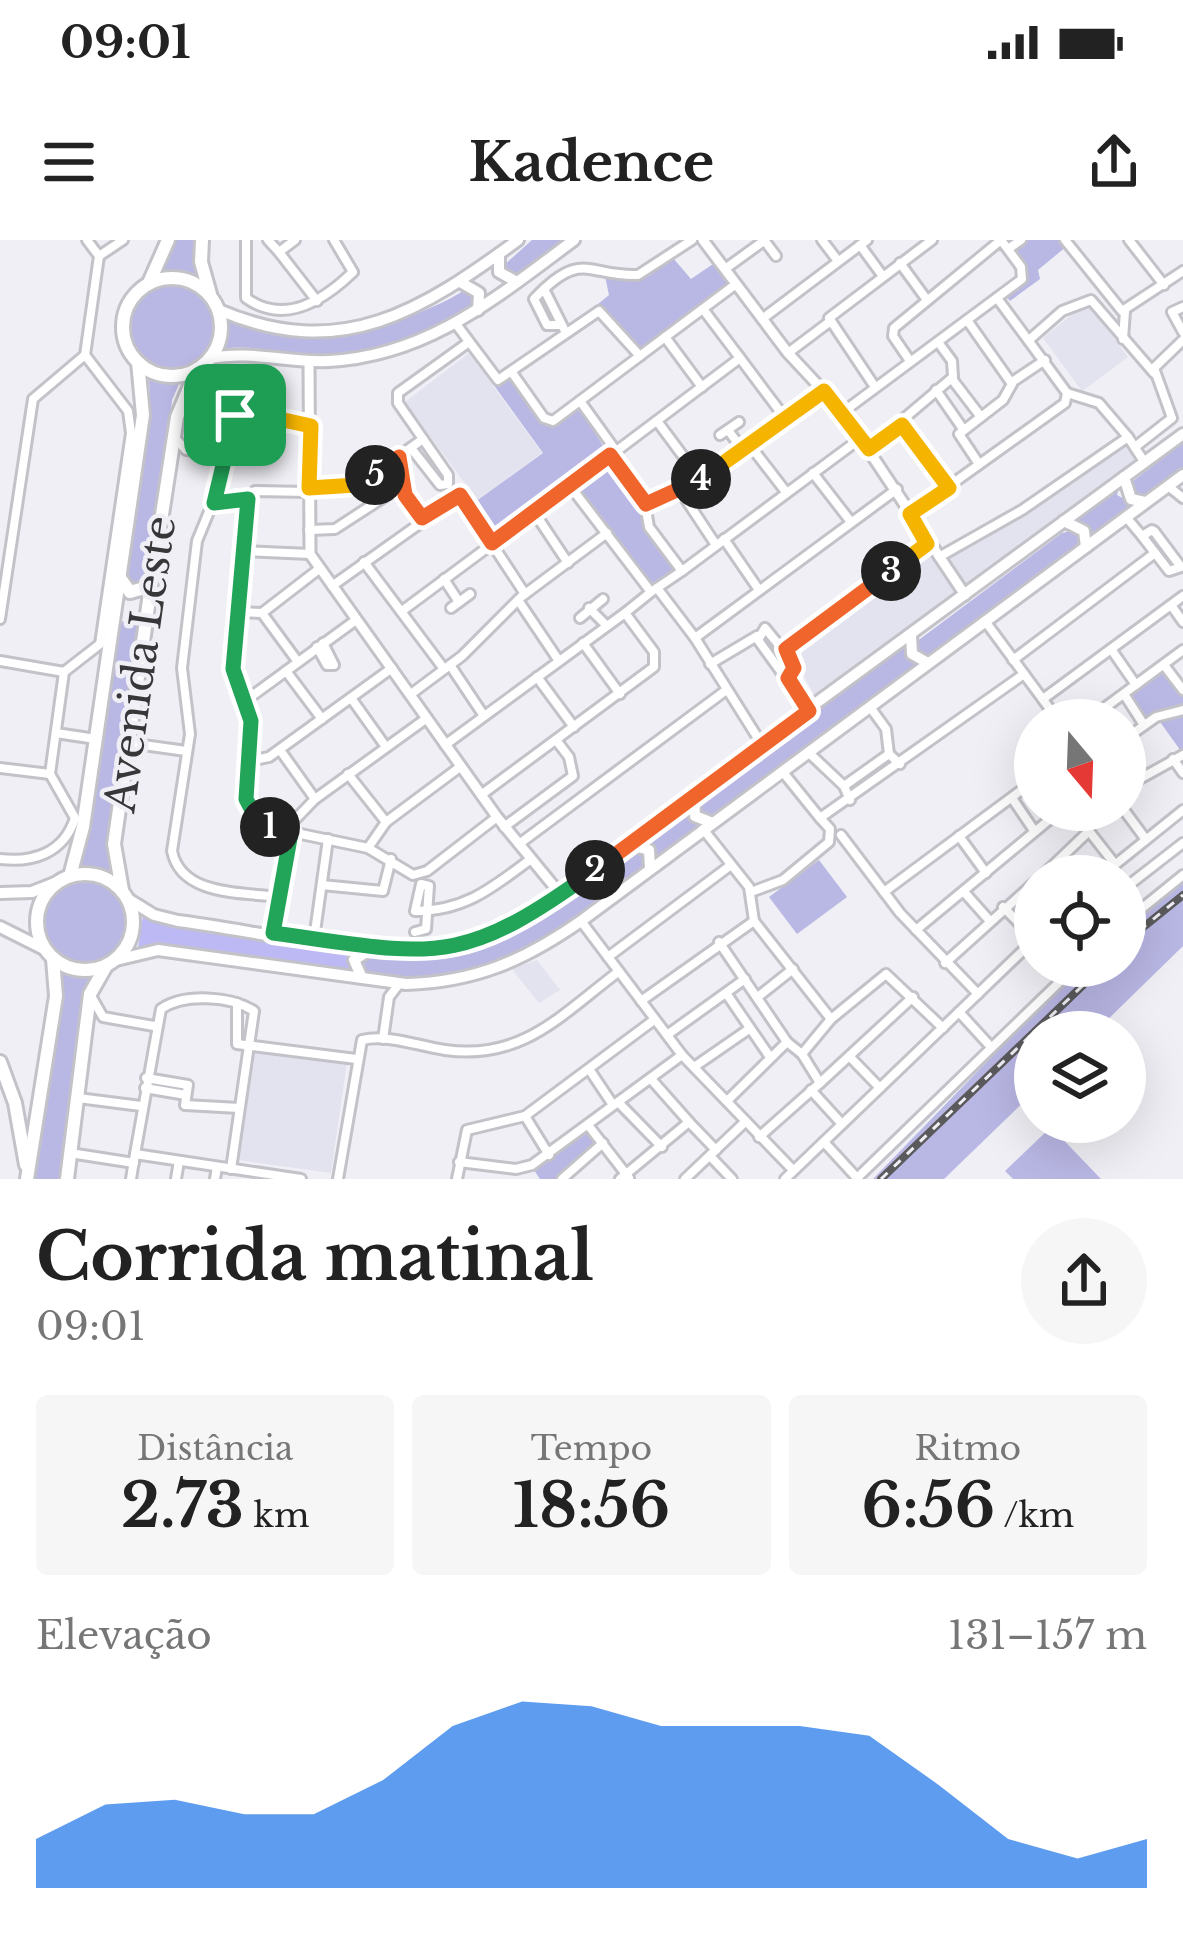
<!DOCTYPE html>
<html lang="pt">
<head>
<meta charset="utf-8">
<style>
  body { margin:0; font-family:"Libre Baskerville",serif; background:#f6f6f6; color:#222; height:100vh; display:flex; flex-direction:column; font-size:45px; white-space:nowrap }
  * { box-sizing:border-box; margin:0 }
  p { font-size:39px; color:#767676 }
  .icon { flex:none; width:66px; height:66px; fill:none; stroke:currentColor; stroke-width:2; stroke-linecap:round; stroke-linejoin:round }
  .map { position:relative; height:939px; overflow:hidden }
  .sheet { display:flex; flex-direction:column; background:#fff; flex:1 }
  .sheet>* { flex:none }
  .needle { width:78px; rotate:161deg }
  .buttons { position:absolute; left:1014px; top:459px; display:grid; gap:24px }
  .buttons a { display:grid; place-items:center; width:132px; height:132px; border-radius:50%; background:#fff; box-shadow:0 12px 48px #0002; font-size:60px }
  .pin { position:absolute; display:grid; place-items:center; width:102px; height:102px; color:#fff; margin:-51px; border-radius:24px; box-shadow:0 6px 18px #0006 }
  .km { position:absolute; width:60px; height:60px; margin:-30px; border-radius:50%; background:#222; color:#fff; font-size:33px; line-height:60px; text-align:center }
  .round { display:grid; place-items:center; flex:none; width:126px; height:126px; border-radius:63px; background:#f6f6f6 }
  .head { display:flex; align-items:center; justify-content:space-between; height:204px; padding:0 36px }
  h1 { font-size:66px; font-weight:800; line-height:90px }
  .figures { display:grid; grid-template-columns:repeat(3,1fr); gap:18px; height:204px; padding:12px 36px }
  .figures div { display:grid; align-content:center; border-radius:12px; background:#f6f6f6; text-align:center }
  .figures b { font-size:60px; font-weight:800 }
  .figures small { font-size:33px; font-weight:400 }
  .figures p { font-size:33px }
  .chart { height:336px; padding:24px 36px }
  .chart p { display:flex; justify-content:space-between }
  .chart svg { width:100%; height:216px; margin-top:12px; fill:#1a73e8; opacity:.7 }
  .status { display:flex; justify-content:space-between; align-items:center; height:84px; padding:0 60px; background:#fff; direction:ltr }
  .status svg { height:33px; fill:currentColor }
  header { display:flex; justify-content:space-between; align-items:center; height:156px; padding:0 36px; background:#fff; font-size:54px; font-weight:800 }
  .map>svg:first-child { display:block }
</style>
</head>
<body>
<div class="status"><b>09:01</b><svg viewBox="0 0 49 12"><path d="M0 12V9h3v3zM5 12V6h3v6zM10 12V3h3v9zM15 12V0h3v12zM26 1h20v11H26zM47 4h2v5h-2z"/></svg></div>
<header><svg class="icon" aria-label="menu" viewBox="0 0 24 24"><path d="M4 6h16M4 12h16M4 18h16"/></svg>Kadence<svg class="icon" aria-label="share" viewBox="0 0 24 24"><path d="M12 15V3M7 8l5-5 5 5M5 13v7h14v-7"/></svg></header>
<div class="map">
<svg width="1183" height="939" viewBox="0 0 1183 939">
  <rect width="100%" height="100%" fill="#efeff5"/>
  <g fill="#e3e3f0">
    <polygon points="1087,62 1128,117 1082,151 1043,98"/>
    <polygon points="469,113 542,213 477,260 405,162"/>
    <polygon points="1128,198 1142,219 968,347 946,315"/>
    <polygon points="927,308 960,354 816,459 791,411"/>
    <polygon points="537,720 560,750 539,763 512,729"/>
    <polygon points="254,807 347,822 331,933 238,920"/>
  </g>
  <g fill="#b9b7e4">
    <polygon points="174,0 196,0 196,38 160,34"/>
    <polygon points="532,0 568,0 511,38 502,27"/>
    <polygon points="1028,0 1063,0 1067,6 1038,30 1040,39 1010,61 1006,56 1028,30 1016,12"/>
    <path d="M 673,18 L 691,39 L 716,22 L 731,44 L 640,112 L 601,65 L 568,89 L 609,55 L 604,31 C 632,46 650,36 673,18 Z"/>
    <circle cx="171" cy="85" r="43"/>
    <path d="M 466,49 L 473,49 L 476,68 C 426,92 382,116 326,117 C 291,118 259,103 224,109 L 229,76 C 295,110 408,88 466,49 Z"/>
    <polygon points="149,133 182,137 172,160 163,251 143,346 136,349 125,342 150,171"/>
    <polygon points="511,136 544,183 551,185 579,168 644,270 642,288 678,333 652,351 572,245 493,305 468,267 543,213 493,144"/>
    <polygon points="1183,203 1183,230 1141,258 1134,257 1128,247 1133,241"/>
    <polygon points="1119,246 1117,255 1135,265 1090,300 1087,286 1074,280"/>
    <polygon points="1075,290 1081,305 927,418 920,418 916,402 1062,293"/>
    <polygon points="132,378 138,388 107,605 110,633 75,629 87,600 119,383"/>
    <polygon points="908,403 908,412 922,426 808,512 706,579 699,578 698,558"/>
    <polygon points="1165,429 1183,454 1183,514 1158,479 1146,486 1126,457"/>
    <polygon points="691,562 689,573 701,587 655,622 652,606 640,600"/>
    <path d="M 633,606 L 643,608 L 649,622 L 645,627 C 549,703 493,748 365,735 L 358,726 L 369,714 C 489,724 542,673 633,606 Z"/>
    <polygon points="819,620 847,657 797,694 769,657"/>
    <polygon points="1183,631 1183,706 1095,792 1035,792 1035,851 944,939 873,939 1080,726 1125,726 1125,680"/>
    <circle cx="85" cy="683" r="43"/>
    <polygon points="60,729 99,735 66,939 31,939"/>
    <polygon points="1051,887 1101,939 1013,939 1005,931"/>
    <polygon points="587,893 596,905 558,939 540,939 534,930"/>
  </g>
  <polygon fill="#bcb9f4" points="143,675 356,712 355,735 159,704 138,708"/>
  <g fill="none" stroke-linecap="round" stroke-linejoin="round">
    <g stroke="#c2c2c8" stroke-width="14">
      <g id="minor">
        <path d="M 246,0 L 246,58 C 285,86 324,60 353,32 L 334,0"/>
        <polyline points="268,0 279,12"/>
        <polyline points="295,0 279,12 317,61"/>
        <polyline points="764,0 776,16"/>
        <polyline points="822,0 838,21"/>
        <polyline points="1065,0 1122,71 1183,31"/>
        <polyline points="1129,0 1164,45"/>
        <polyline points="860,5 882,35"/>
        <polyline points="1008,9 1021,0"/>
        <polyline points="99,16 123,0"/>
        <polyline points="900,23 927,60"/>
        <polyline points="725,29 765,0"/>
        <polyline points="544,49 564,89"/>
        <polyline points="1183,67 1172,72 1183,92"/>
        <polyline points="762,79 867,0"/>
        <polyline points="967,80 1012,144 1003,160 959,194 979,224"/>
        <polyline points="456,84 498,140 599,71 640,116"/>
        <path d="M 561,85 L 547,85 L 534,59 C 582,8 588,37 638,35 L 692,0"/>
        <polyline points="665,97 702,147"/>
        <polyline points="1123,99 1125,71"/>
        <polyline points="1029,100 1062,71 1091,60 1154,133"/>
        <polyline points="938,102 952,121 953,137 901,181 949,247"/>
        <polyline points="788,113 828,83"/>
        <polyline points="740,118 785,178"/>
        <polyline points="513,134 544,178 553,181 736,44"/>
        <polyline points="952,139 981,177"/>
        <path d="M 241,140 L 220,245 L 197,301 L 182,428 L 190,494 L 172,611 C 181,656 241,652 278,657"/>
        <polyline points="1012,142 1045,120"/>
        <polyline points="875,147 829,78 932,0"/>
        <polyline points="936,150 963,189"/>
        <polyline points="1067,153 1099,163 1128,197"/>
        <polyline points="580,161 616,211"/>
        <polyline points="238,170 312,186"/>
        <polyline points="843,172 1022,39 1021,27 1001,0 894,88 893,96 910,121"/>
        <polyline points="657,181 700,239"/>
        <polyline points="728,190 742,209"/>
        <polyline points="720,195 739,182"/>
        <polyline points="174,197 186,210 225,214"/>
        <polyline points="749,204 786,252"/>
        <polyline points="1135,207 1172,178 1154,128 1183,100"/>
        <polyline points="411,208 440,245 448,244 448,235 423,199"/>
        <polyline points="869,209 902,185"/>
        <polyline points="610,216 645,264 700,239 824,151"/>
        <polyline points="399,217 405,253"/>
        <polyline points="813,233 851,282"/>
        <polyline points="570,246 740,118 703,69"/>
        <polyline points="1168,246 1183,258"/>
        <polyline points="309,248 364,241 423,199 398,163 398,153 469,102"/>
        <polyline points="679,249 716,305"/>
        <polyline points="309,252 255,251 246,267 233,429 251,481 248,565 267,587 368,608 413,635 427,631 497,577"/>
        <polyline points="214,263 248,259"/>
        <polyline points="645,264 649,287 682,331 654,350"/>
        <polyline points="534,272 568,323"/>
        <polyline points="910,274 1065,163 1067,153 997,58"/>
        <polyline points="1126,277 1142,296"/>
        <polyline points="309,290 335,289 395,250 405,255 422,279"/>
        <polygon points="1152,290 1154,291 1181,327 1169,331 1142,296"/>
        <polyline points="724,299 759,350"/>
        <polyline points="243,311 310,314"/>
        <polyline points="939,317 1022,270 1128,197 1145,223"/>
        <polyline points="364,322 444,429"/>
        <polyline points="682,331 861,198"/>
        <polyline points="444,339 459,362"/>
        <polyline points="332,346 460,255 525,354"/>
        <polyline points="657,348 695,398 897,249"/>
        <polyline points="518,360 559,421"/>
        <polyline points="1171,365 1183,382"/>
        <polyline points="451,368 470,354"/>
        <polyline points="589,368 607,386"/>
        <polyline points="402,371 570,246 651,352 625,373"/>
        <polyline points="240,372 262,373 319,329"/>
        <polyline points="262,373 298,422"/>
        <polyline points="580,378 603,359"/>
        <polyline points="0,379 33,159 85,115 99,16 87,0"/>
        <polyline points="985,381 1058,480"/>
        <polyline points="695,398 761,503"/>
        <polyline points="583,403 620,454"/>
        <polyline points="317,407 327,425 334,425 323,403"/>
        <polyline points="786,409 927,304"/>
        <polyline points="1111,409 1136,445"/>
        <polyline points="1013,420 1155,313"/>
        <polyline points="0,421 64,432"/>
        <polyline points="710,424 757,396"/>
        <polyline points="450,425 484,476"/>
        <polyline points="1164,425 1183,450"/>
        <polyline points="286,431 322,479"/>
        <polyline points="537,437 574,487"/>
        <polyline points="788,438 792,421 765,388 758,400 808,469"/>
        <polyline points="411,454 462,416 521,357 607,293"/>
        <polyline points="1124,454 1144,485"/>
        <polyline points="351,458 386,507"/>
        <polyline points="1043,459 1183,356"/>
        <polyline points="245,461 356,380"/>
        <polyline points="870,467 886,489 889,514"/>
        <polyline points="1088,480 1183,410"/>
        <polyline points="56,493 96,499"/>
        <polyline points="1125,499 1156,477 1183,470"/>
        <polyline points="129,503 186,511"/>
        <polyline points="445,505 625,373 654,412 654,427 481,555"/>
        <polyline points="280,510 315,559"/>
        <polyline points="808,512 844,546"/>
        <polyline points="1173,519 1183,533"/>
        <polyline points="249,521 269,517 392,428"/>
        <polyline points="0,528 50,534"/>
        <polyline points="782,531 820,578"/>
        <polyline points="348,534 386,582"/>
        <polyline points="1125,547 1183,515"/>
        <polyline points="1012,558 1033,589"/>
        <polyline points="850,560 844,546 889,514 900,524"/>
        <polyline points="1124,570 1144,597"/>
        <polyline points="504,587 573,536 569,517 556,500"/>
        <polyline points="703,589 749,647 754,681"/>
        <polyline points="285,590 315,559 427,478"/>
        <polyline points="1089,591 1114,623"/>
        <polyline points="841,595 900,673 978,754"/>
        <polyline points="959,596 986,633"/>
        <polyline points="519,604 725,451"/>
        <polyline points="368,608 386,582 460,527"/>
        <path d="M 0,619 C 33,623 64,613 75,578 L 50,534 L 64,432 L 100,404 L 131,193 L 128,171 L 85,115"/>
        <polyline points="1042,636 1089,591 1073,570"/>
        <polyline points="1101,636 1183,570"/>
        <polyline points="322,645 383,651 391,619"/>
        <polyline points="1125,648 1183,603"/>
        <polyline points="751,652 783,640 829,602 830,589 820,578 1024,434"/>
        <polyline points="884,652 1035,540"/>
        <polyline points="965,653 989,680"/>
        <polyline points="581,681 682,815 793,930"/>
        <polyline points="1125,682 1183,635"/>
        <polyline points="916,690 1061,570"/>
        <path d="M 415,692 L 426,689 L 429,646 L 421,644 L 415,671 C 465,671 492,648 531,619"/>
        <polyline points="273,693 291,593"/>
        <polyline points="314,699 328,599"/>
        <polyline points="719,702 787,802 727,861"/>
        <polyline points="608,717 731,625"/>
        <polyline points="945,723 1035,642"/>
        <polyline points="726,753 770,817"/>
        <polyline points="91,756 103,777 154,786"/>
        <polyline points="759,756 793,729"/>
        <polyline points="641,761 754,681 831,779 886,734 943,788"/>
        <polyline points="237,763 237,804 356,819"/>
        <polyline points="959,772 991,807"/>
        <polyline points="667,795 745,739"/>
        <polyline points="383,799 389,757 399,744"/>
        <polyline points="787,802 802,814 831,779"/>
        <polyline points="850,817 880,848"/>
        <polyline points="694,827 749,789"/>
        <polyline points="589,829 613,865"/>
        <polyline points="146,838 188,845 185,865 239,868"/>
        <polyline points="651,839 689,882"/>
        <polyline points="820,843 913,757"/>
        <polyline points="145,848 186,855"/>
        <polyline points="811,850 842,884"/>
        <polyline points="78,858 141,866"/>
        <polyline points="618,862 662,907"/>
        <polyline points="525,876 549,915"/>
        <polyline points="588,885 629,938"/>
        <polyline points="759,897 820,843 802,814"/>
        <polyline points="824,902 857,938"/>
        <polyline points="70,913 134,923"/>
        <path d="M 135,914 L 161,769 C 184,753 231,756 254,771 L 231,929"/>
        <polyline points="710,916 732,939"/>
        <polyline points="459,922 516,929 532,925 682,815"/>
        <polyline points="857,938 1076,726"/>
        <polyline points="131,939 135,914 301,939"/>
        <polyline points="176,939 179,921"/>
        <polyline points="215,939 217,927"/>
        <path d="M 338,939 L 362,800 C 388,794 418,806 445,810 C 522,821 561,775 618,732"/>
        <polyline points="457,939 467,890 525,876 654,780"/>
        <polyline points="562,939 603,903"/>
        <polyline points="620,939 689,882 716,910"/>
        <polyline points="685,939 745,882"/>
        <polyline points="785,939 1035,699 1003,667"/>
      </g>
    </g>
    <g stroke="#c2c2c8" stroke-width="15">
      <g id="tertiary">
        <polyline points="703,0 788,113 843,172 965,355"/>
        <polyline points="309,121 310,314 497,577 561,655"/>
      </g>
    </g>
    <g stroke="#c2c2c8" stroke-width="16">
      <g id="secondary">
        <polyline points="499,14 499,32 517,42"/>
        <polyline points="462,43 479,53 478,70"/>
        <path d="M 219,70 C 342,123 422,70 518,0"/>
        <path d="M 210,118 C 251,110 288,123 329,121 C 428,116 497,57 574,0"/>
        <polyline points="1124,237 1131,259 1145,262"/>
        <polyline points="1064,281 1084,291 1086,307"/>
        <polyline points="911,395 912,414 928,423"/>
        <polyline points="694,556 695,576 710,582"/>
        <polyline points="631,605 649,610 650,628"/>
        <polyline points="0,653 32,652 60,641"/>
        <path d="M 128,659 L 154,675 L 178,681 C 283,694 409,733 508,689 L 1183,194"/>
        <polyline points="0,687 46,710"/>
        <path d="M 116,720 L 158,710 L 406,744 C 476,742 525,720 581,681 L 1183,235"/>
        <polyline points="362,738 354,720 371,709"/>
      </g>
    </g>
    <g stroke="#c2c2c8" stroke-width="18">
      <g id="primary">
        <polyline points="202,0 201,22 210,54"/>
        <circle cx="172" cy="87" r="49"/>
        <polyline points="149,43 168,0"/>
        <polyline points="120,338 130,352 151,346"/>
        <circle cx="85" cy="682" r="48"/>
        <polyline points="70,636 83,587 143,175 138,122"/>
        <polyline points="122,650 114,604 151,346 177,177 197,129"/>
        <polyline points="0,822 15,863 26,925"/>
        <polyline points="27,939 56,756 53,719"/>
        <polyline points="67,939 90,754 106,726"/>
      </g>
    </g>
    <use href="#minor" stroke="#fff" stroke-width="8"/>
    <use href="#tertiary" stroke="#fff" stroke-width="9"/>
    <use href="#secondary" stroke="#fff" stroke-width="10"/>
    <use href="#primary" stroke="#fff" stroke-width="12"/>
    <g stroke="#5a5a5d" stroke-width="8">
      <g id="rail">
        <polyline points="1125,702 1183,655"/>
        <polyline points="881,939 1103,726"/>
      </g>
    </g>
    <use href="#rail" stroke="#efeff5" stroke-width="3" stroke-dasharray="9" stroke-linecap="butt"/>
  </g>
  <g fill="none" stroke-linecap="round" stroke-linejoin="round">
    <g stroke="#fff" stroke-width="24">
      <polyline id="split-1" points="235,175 214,263 248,259 233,429 251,481 246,559 254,574 270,587"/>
    </g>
    <g stroke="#fff" stroke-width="24">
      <path id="split-2" d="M 270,587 L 291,593 L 273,693 C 433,715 458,730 595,630"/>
    </g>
    <g stroke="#fff" stroke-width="24">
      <polyline id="split-3" points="595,630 809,471 788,438 794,428 786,409 891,331"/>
    </g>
    <g stroke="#fff" stroke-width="24">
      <polyline id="split-4" points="701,239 824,151 869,209 902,185 949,248 910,274 927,304 891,331"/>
    </g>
    <g stroke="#fff" stroke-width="24">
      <polyline id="split-5" points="375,235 399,217 405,255 422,278 460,255 492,303 610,215 646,264 701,239"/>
    </g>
    <g stroke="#fff" stroke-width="24">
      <polyline id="split-6" points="235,175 238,170 311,186 309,248 356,245 375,235"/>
    </g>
    <use href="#split-1" stroke="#22a559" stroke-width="15"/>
    <use href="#split-2" stroke="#22a559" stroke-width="15"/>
    <use href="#split-3" stroke="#f0652b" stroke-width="15"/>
    <use href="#split-4" stroke="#f5b400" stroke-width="15"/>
    <use href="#split-5" stroke="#f0652b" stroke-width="15"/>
    <use href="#split-6" stroke="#f5b400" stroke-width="15"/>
  </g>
  <g text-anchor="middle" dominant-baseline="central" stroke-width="9" stroke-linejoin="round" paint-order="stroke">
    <g font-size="42" fill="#373739" stroke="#efeff5">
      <text transform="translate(140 424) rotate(-82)">Avenida Leste</text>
    </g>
  </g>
</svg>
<div class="buttons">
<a><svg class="needle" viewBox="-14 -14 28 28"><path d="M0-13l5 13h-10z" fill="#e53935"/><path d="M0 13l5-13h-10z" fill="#767676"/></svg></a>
<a><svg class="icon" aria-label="locate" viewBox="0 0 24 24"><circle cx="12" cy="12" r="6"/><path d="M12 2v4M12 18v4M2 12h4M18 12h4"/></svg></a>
<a><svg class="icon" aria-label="layers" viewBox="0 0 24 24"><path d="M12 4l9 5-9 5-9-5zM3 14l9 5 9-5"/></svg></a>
</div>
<div class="pin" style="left:235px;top:175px;background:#1e9e55"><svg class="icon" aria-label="arrive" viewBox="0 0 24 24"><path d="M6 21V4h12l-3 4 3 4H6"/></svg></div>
<b class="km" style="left:270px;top:587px">1</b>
<b class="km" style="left:595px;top:630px">2</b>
<b class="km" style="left:891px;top:331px">3</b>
<b class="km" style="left:701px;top:239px">4</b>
<b class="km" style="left:375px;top:235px">5</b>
</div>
<section class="sheet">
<div class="head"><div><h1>Corrida matinal</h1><p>09:01</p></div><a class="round"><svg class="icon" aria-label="share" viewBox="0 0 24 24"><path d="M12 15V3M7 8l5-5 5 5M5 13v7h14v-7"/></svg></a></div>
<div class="figures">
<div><p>Distância</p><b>2.73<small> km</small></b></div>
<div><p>Tempo</p><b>18:56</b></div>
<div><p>Ritmo</p><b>6:56<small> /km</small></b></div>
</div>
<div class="chart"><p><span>Elevação</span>131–157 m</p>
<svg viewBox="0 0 160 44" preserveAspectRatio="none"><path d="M0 44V34L10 27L20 26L30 29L40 29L50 22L60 11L70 6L80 7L90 11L100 11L110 11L120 13L130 23L140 34L150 38L160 34V44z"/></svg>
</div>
</section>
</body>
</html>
